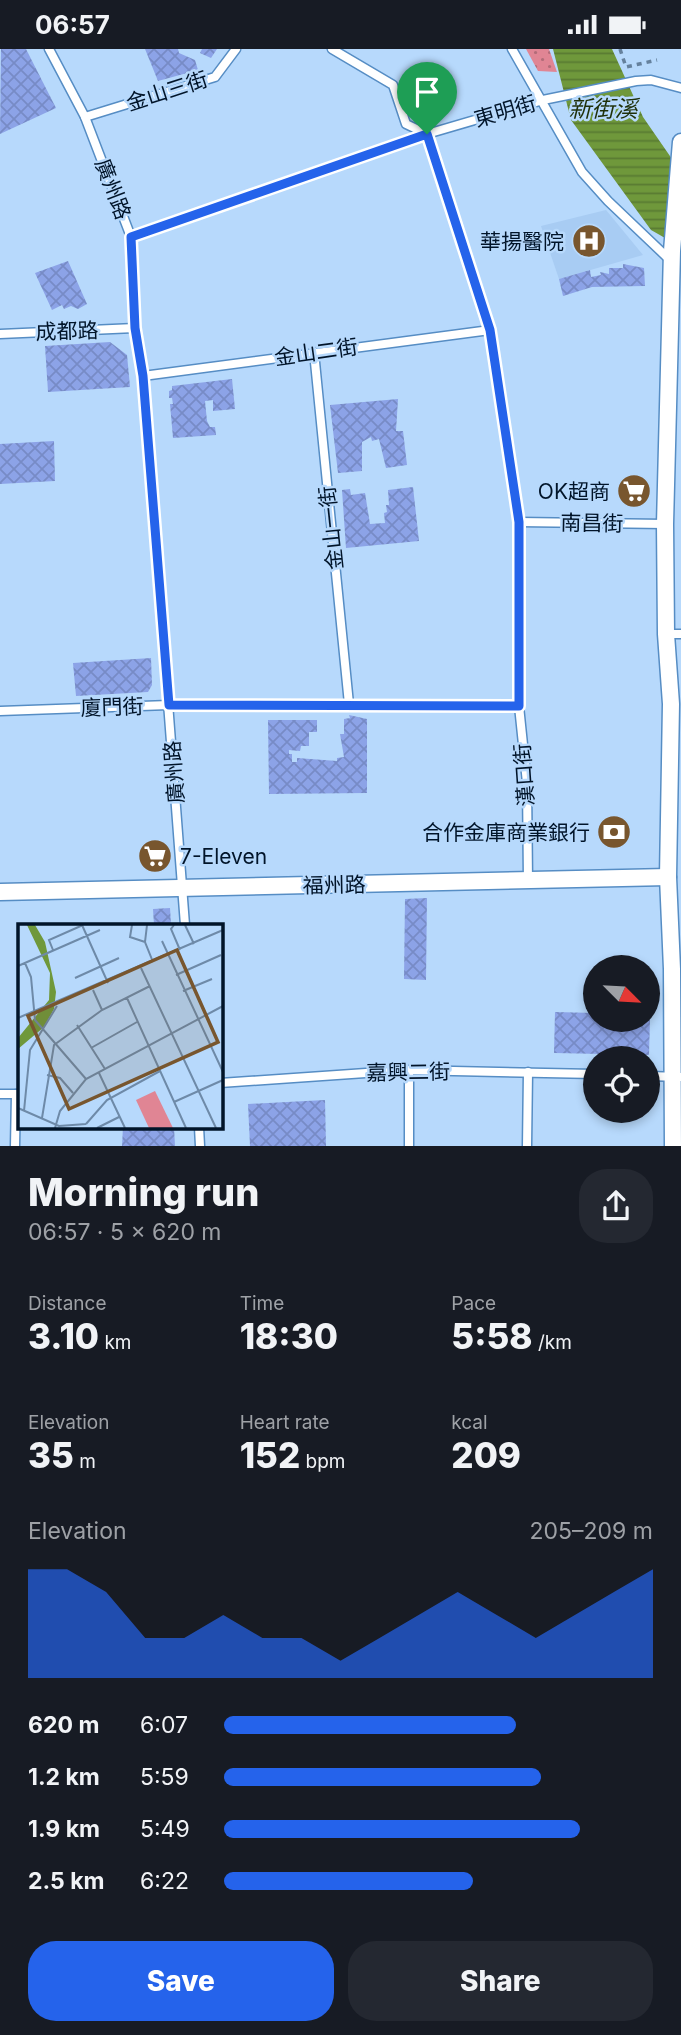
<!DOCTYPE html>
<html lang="en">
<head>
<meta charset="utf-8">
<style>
  body { margin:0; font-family:Inter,"Noto Sans TC",sans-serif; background:#242831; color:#f1f3f6; height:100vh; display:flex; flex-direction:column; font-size:26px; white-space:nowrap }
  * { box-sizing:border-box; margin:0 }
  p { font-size:23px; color:#9ea1a6 }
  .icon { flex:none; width:38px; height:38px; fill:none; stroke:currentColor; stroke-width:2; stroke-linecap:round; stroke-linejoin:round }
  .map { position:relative; height:1097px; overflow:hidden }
  .details { display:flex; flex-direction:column; background:#171b24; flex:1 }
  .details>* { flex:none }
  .needle { width:46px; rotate:114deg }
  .tools { position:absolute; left:583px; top:906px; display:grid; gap:14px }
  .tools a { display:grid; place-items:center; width:77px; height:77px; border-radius:50%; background:#171b24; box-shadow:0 4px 10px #0003; font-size:35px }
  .pin { position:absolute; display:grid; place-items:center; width:60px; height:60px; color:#fff; margin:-72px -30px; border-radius:50% 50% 50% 0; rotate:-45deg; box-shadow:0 0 7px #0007 }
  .pin .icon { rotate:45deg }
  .round { display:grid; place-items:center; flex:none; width:74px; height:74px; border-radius:28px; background:#242831 }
  .summary { display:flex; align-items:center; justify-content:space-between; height:119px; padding:0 28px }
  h1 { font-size:38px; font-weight:800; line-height:52px }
  .stats { display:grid; grid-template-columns:repeat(3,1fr); gap:10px; height:119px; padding:7px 28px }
  .stats div { display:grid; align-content:center }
  .stats b { font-size:35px; font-weight:800 }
  .stats small { font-size:19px; font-weight:400 }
  .stats p { font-size:19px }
  .chart { height:196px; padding:14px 28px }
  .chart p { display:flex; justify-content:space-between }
  .chart svg { width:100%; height:126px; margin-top:7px; fill:#2563eb; opacity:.7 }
  .cta { display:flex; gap:14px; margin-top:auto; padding:14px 28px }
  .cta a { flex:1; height:80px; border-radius:28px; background:#2563eb; color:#fff; font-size:28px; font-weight:800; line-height:80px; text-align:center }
  .cta a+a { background:#242831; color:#f1f3f6 }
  ul { padding:0 28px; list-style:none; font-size:23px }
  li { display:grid; grid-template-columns:112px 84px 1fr; align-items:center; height:52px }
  li i { height:18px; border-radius:9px; background:#2563eb }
  .status { display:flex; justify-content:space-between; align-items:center; height:49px; padding:0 35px; background:#171b24; direction:ltr }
  .status svg { height:19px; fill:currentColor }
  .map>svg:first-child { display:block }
</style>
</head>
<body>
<div class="status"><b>06:57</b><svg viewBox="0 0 49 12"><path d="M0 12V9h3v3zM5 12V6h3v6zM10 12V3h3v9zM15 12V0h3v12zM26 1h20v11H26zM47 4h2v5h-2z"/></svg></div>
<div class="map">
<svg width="681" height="1097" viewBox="0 0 681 1097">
  <defs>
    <pattern id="park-dots" width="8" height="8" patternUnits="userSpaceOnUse" patternTransform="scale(1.75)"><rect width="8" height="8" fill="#e08594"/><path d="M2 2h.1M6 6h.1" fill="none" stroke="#b36c79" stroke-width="1.8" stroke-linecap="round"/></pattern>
    <pattern id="water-rules" width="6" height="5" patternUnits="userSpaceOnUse" patternTransform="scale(1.75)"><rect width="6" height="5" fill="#6f983b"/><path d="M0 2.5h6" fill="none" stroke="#597b32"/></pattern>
    <pattern id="building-cross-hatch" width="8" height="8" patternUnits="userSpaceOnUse" patternTransform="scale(1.75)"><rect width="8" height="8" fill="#8ca3e7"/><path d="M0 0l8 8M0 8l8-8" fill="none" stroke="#778bc6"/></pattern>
  </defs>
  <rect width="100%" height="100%" fill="#b7d9fc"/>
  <polygon fill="#a8ccf3" points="606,161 643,206 559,230 541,177"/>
  <polygon fill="url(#park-dots)" points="526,0 549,0 557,23 538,22"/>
  <polygon fill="url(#water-rules)" points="553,0 612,0 643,68 681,123 681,198 651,181 571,71"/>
  <g fill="url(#building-cross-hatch)">
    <polygon points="1,0 26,0 56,59 0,85"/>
    <polygon points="145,0 178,0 179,4 195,11 198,21 158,32"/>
    <polygon points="202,0 217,0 211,9 200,4"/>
    <polygon points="68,212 87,255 78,260 71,257 64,260 62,256 52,261 35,224"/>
    <polygon points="623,215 644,219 645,237 592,238 563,247 559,230 590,221 591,228 601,226 600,223 609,225 609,219 623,219"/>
    <polygon points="110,293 127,306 130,338 48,343 45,297"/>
    <polygon points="232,330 235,360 213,362 213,351 205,352 207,372 210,378 215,378 216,386 173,389 170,355 173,355 172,349 169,349 169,342 172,341 172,337"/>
    <polygon points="398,350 396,382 403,382 407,416 386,419 379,390 372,392 371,388 362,393 362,422 338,424 330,356"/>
    <polygon points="54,392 55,432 0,435 0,395"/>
    <polygon points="413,438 419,492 346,499 342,441 350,440 351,446 365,444 370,475 385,474 384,464 387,463 386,456 389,456 388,441"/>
    <polygon points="151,609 152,636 148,643 76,647 73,614"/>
    <polygon points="349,666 367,670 367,744 269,745 268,671 317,671 317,683 309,683 309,697 301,697 300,702 289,701 289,705 292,705 292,713 297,713 297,709 337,712 337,709 344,708 340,685 344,685 344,670 350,669"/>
    <polygon points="427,849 426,931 404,930 405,850"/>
    <polygon points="170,859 171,876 154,876 153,860"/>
    <polygon points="555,963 595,964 595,971 650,971 649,1006 554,1004"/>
    <polygon points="325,1051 326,1097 250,1097 248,1055"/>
    <polygon points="123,1078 174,1078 175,1097 122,1097"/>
  </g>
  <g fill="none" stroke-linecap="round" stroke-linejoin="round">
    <g stroke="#568dc4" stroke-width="11">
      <g id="lane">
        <polyline points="49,0 85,68 131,188 135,279 143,327 185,876"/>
        <polyline points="332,0 393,36 406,75 427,85 490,281 519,473 519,657 527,734 528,833"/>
        <polyline points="512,0 582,123 608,152 670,211"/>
        <polyline points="85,68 215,28 236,0"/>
        <polyline points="131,188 427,85 543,51 636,32 651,31 681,39"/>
        <polyline points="0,285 135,279"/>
        <polyline points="314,303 349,655"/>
        <polyline points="143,327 490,281"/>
        <polyline points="519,473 665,475"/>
        <polyline points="666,585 681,585"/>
        <polyline points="0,662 169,656 519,657"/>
        <polyline points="648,1027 681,1028"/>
        <polyline points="220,1034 409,1021 595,1025"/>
        <polyline points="0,1045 18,1045"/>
        <polyline points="199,1078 200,1097"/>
        <polyline points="15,1097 16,1045"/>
        <polyline points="409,1097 409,1021"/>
        <polyline points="527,1097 528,1023"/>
      </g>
    </g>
    <g stroke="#568dc4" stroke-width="19">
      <g id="street">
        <polyline points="0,843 668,828"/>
        <polyline points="673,1097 672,920 668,828 671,655 666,585 665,475 672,202 681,93"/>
      </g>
    </g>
    <polyline stroke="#65819d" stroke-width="3.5" stroke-dasharray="5 5" stroke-linecap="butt" points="620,0 626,18 657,11"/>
    <use href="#lane" stroke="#fff" stroke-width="8"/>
    <use href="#street" stroke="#fff" stroke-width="16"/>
  </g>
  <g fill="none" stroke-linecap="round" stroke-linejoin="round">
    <g stroke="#fff" stroke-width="14">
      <polygon id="route" points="427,85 490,281 519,473 519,657 169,656 143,327 135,279 131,188"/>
    </g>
    <use href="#route" stroke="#2563eb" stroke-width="9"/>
  </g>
  <defs>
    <g id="hospital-disc" transform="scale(1.75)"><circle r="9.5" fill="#78562e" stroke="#b7d9fc"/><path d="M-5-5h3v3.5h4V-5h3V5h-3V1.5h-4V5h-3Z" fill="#fff"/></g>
    <g id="supermarket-disc" transform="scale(1.75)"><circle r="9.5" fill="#78562e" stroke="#b7d9fc"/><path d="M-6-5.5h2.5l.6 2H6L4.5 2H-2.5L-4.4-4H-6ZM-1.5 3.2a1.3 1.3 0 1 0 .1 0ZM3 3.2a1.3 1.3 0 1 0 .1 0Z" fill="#fff"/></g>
    <g id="bank-disc" transform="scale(1.75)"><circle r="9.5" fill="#78562e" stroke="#b7d9fc"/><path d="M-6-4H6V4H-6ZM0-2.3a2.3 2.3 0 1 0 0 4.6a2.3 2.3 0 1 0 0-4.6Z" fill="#fff"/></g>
  </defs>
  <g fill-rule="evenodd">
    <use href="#hospital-disc" x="589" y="192"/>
    <use href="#supermarket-disc" x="634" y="442"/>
    <use href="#bank-disc" x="614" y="783"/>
    <use href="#supermarket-disc" x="155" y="807"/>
  </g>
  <g text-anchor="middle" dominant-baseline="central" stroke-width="5" stroke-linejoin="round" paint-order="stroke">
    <g font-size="21" fill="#011429" stroke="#b7d9fc">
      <text transform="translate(167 42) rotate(-18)">金山三街</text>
      <text transform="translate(505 62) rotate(-16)">東明街</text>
      <text transform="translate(113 140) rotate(69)">廣州路</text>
      <text transform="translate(67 282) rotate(-2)">成都路</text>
      <text transform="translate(316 303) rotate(-8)">金山二街</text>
      <text transform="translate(592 474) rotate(1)">南昌街</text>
      <text transform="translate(331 479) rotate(-96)">金山一街</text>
      <text transform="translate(112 658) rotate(-2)">廈門街</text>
      <text transform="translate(174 723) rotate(-94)">廣州路</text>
      <text transform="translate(524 726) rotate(-94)">漢口街</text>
      <text transform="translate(334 836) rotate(-1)">福州路</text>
      <text transform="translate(408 1023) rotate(-1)">嘉興二街</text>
    </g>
    <g font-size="21" fill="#011429" stroke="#b7d9fc" text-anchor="end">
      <text x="564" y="192">華揚醫院</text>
      <text x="610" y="442">OK超商</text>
      <text x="590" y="783">合作金庫商業銀行</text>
      <text x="180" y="807" text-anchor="start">7-Eleven</text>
    </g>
    <g font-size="23" font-style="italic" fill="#1f3009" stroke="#b7d9fc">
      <text x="603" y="60">新街溪</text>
    </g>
  </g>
  <g transform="translate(18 875)">
    <rect width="205" height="205" fill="#b7d9fc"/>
    <path d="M 137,167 L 155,204 L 131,204 L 118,176 Z" fill="#e08594"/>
    <path d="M 9,1 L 17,1 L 27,18 L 38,68 L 36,85 L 26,103 L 0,125 L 0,114 L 31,76 L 32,49 Z" fill="#6f983b"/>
    <path fill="none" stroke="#6e8aa8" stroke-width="2" d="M 64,1 L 90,59M 114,1 L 112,13 L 127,18M 129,1 L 127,18 L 135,38M 156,1 L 153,5 L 162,26M 167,1 L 176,20M 144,17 L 205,148M 35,26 L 31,16 L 65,1M 7,39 L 13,53 L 17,96 L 68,155M 0,42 L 82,6M 123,44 L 198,204M 158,51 L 203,31M 57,54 L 101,34M 75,66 L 84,86M 165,67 L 194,55M 109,74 L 168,204M 0,94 L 205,6M 59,101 L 87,145M 73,124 L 119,98M 81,149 L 107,204M 29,151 L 42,154 L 55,169M 156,178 L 205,156M 0,184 L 41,202 L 68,200M 6,187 L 12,126 L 39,82M 24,194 L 36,121 L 84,86 L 132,62M 68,200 L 89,176 L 142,147M 37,204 L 42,187 L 68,155 L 205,82M 79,204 L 101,193"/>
    <path fill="#78562e" fill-opacity="0.15" stroke="#78562e" stroke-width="3.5" d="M 159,26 L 200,118 L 51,185 L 10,92 Z"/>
    <rect width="205" height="205" fill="none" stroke="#011429" stroke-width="3.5"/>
  </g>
</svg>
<div class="tools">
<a><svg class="needle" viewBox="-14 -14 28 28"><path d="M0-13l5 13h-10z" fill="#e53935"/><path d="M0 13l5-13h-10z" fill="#9ea1a6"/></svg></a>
<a><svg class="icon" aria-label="locate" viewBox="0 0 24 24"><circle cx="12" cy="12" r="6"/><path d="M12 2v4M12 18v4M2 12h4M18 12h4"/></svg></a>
</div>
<div class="pin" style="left:427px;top:85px;background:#1e9e55"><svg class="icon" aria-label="arrive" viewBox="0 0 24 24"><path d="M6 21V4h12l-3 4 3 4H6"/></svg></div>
</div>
<section class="details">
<div class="summary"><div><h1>Morning run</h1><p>06:57 · 5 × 620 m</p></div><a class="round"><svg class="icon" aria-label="share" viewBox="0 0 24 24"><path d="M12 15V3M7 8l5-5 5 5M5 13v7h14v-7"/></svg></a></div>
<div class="stats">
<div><p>Distance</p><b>3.10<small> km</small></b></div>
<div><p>Time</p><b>18:30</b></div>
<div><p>Pace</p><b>5:58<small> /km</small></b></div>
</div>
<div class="stats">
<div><p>Elevation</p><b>35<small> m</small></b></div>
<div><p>Heart rate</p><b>152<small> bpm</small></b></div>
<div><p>kcal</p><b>209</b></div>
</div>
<div class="chart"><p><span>Elevation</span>205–209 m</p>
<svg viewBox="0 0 160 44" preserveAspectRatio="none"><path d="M0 44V6L10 6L20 14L30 30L40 30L50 22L60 30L70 30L80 38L90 30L100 22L110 14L120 22L130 30L140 22L150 14L160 6V44z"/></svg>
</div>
<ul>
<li><b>620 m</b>6:07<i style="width:68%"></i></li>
<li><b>1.2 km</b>5:59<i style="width:74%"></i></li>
<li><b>1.9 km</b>5:49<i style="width:83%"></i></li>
<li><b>2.5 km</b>6:22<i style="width:58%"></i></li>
</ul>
<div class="cta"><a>Save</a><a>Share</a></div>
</section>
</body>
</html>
